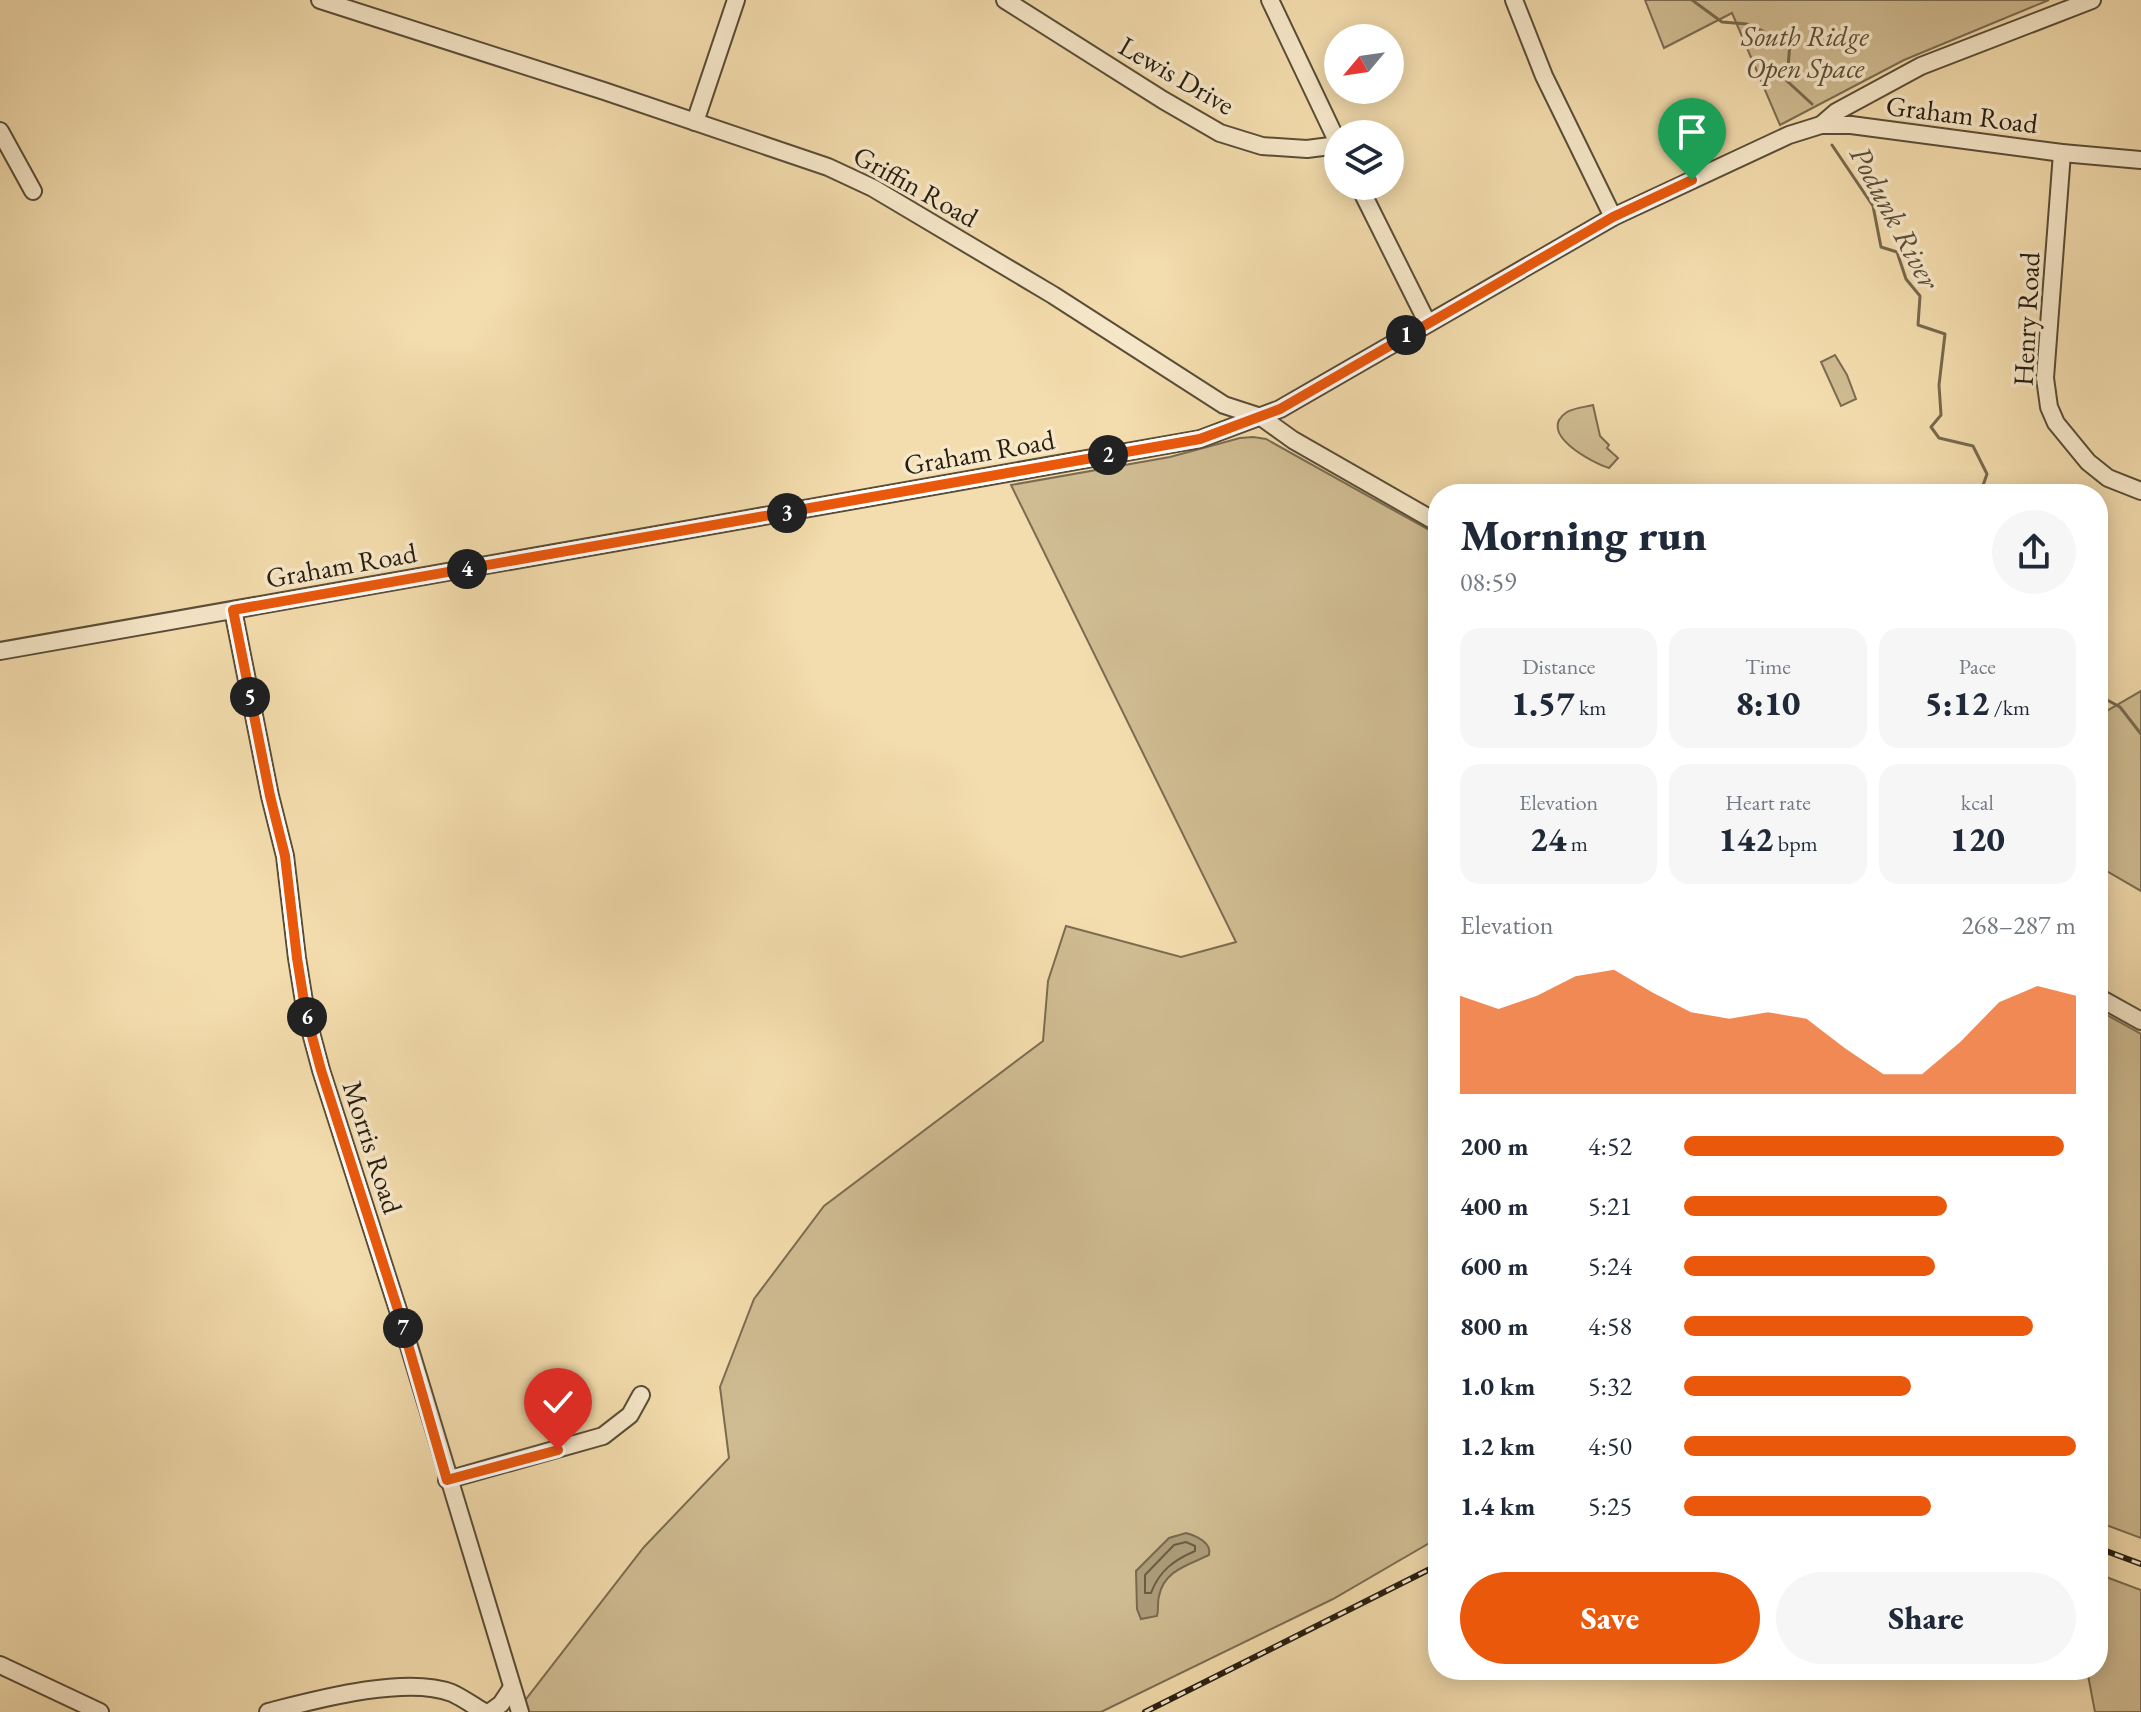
<!DOCTYPE html>
<html lang="en">
<head>
<meta charset="utf-8">
<style>
  body { margin:0; font-family:"EB Garamond",serif; background:#f6f6f7; color:#1f2937; height:100vh; display:flex; flex-direction:column; font-size:30px; white-space:nowrap }
  * { box-sizing:border-box; margin:0 }
  p { font-size:26px; color:#747a83 }
  .icon { flex:none; width:44px; height:44px; fill:none; stroke:currentColor; stroke-width:2; stroke-linecap:round; stroke-linejoin:round }
  .map { position:relative; flex:1; overflow:hidden }
  .drawer { position:absolute; left:1428px; top:484px; width:680px; height:1196px; display:flex; flex-direction:column; background:#fff; border-radius:32px; box-shadow:0 4px 20px #0003 }
  .drawer>* { flex:none }
  .needle { width:52px; rotate:241deg }
  .fabs { position:absolute; left:1324px; top:24px; display:grid; gap:16px }
  .fabs a { display:grid; place-items:center; width:80px; height:80px; border-radius:50%; background:#fff; box-shadow:0 4px 20px #0003; font-size:40px }
  .pin { position:absolute; display:grid; place-items:center; width:68px; height:68px; color:#fff; margin:-82px -34px; border-radius:50% 50% 50% 0; rotate:-45deg; box-shadow:0 0 8px #0007 }
  .pin .icon { rotate:45deg }
  .km { position:absolute; width:40px; height:40px; margin:-20px; border-radius:50%; background:#222; color:#fff; font-size:22px; line-height:40px; text-align:center }
  .round { display:grid; place-items:center; flex:none; width:84px; height:84px; border-radius:42px; background:#f6f6f7 }
  .summary { display:flex; align-items:center; justify-content:space-between; height:136px; padding:0 32px }
  h1 { font-size:44px; font-weight:800; line-height:60px }
  .figures { display:grid; grid-template-columns:repeat(3,1fr); gap:12px; height:136px; padding:8px 32px }
  .figures div { display:grid; align-content:center; border-radius:20px; background:#f6f6f7; text-align:center }
  .figures b { font-size:34px; font-weight:800 }
  .figures small { font-size:22px; font-weight:400 }
  .figures p { font-size:22px }
  .chart { height:224px; padding:16px 32px }
  .chart p { display:flex; justify-content:space-between }
  .chart svg { width:100%; height:144px; margin-top:8px; fill:#ea580c; opacity:.7 }
  .action { display:flex; gap:16px; margin-top:auto; padding:16px 32px }
  .action a { flex:1; height:92px; border-radius:48px; background:#ea580c; color:#fff; font-size:32px; font-weight:800; line-height:92px; text-align:center }
  .action a+a { background:#f6f6f7; color:#1f2937 }
  ul { padding:0 32px; list-style:none; font-size:26px }
  li { display:grid; grid-template-columns:128px 96px 1fr; align-items:center; height:60px }
  li i { height:20px; border-radius:10px; background:#ea580c }
  .map>svg:first-child { display:block }
</style>
</head>
<body>
<div class="map">
<svg width="2141" height="1712" viewBox="0 0 2141 1712">
  <rect width="100%" height="100%" fill="#f3dcad"/>
  <filter id="stains"><feTurbulence type="fractalNoise" baseFrequency=".0025" numOctaves="4"/><feColorMatrix values="0 0 0 0 .2 0 0 0 0 .09 0 0 0 0 .02 0 0 0 .5 -.17"/></filter>
  <radialGradient id="worn" r=".72"><stop offset=".6" stop-color="#630" stop-opacity="0"/><stop offset="1" stop-color="#630" stop-opacity=".3"/></radialGradient>
  <g fill="#d0bc92" stroke="#7b6c51" stroke-width="2">
    <polygon points="1645,0 2049,0 1904,60 1780,125 1732,13 1664,48"/>
    <polygon points="1835,355 1847,375 1856,399 1841,406 1821,362"/>
    <path d="M 1593,405 L 1600,436 L 1609,445 L 1607,448 L 1618,458 L 1609,468 C 1593,463 1535,433 1567,412 C 1574,408 1585,407 1593,405 Z"/>
    <polygon points="1253,437 1266,439 1438,535 1438,1538 1333,1599 1101,1712 516,1712 644,1547 729,1458 720,1387 754,1299 824,1206 1043,1041 1048,981 1066,926 1181,957 1236,942 1011,485 1170,457 1240,438"/>
    <polygon points="2141,691 2141,891 2098,866 2098,716"/>
    <polygon points="2098,1010 2141,1034 2141,1538 2098,1522"/>
    <polygon points="2098,1574 2141,1590 2141,1712 2095,1712 2087,1670 2098,1670"/>
  </g>
  <path fill="#ad9b78" stroke="#77694e" stroke-width="2" d="M 1186,1533 C 1197,1536 1212,1543 1209,1555 C 1189,1565 1164,1570 1159,1596 C 1157,1603 1159,1609 1157,1616 L 1141,1619 L 1137,1609 L 1136,1571 L 1169,1538 Z"/>
  <g fill="none" stroke-linecap="round" stroke-linejoin="round">
    <path stroke="#6a5c44" stroke-width="2" d="M 1186,1542 L 1195,1546 L 1195,1551 C 1174,1560 1159,1571 1151,1593 L 1145,1593 L 1145,1575 L 1174,1545 Z"/>
    <g stroke="#77694e" stroke-width="3">
      <polyline points="1692,0 1722,22 1747,24 1763,31 1765,41 1790,42 1787,81 1812,104"/>
      <polyline points="1832,145 1873,206 1881,247 1897,252 1906,279 1920,296 1918,325 1945,334 1939,385 1941,415 1931,427 1939,438 1973,446 1987,474 1981,491 1982,494"/>
      <polyline points="2098,695 2120,707 2141,734"/>
    </g>
    <g stroke="#594d37" stroke-width="20">
      <g id="minor">
        <polyline points="320,0 604,91 828,167 873,188 1053,295 1224,405 1261,417 1293,440 1438,523"/>
        <polyline points="1005,0 1163,100 1220,133 1262,146 1307,149 1338,145"/>
        <polyline points="1270,0 1338,143"/>
        <polyline points="1514,0 1544,76 1613,217"/>
        <polyline points="695,122 736,0"/>
        <polyline points="1821,125 1836,112 1921,66 2092,0"/>
        <polyline points="0,131 33,191"/>
        <polyline points="2062,153 2045,378 2049,407 2056,423 2088,462 2108,478 2141,491"/>
        <polyline points="1359,186 1427,322"/>
        <polyline points="233,610 270,796 285,856 297,958 306,1014 321,1070 398,1310 520,1712"/>
        <polyline points="0,651 1200,439 1280,409 1613,217 1789,135 1821,125 1851,125 2062,153 2141,160"/>
        <polyline points="2098,997 2141,1021"/>
        <polyline points="447,1480 603,1436 630,1415 641,1395"/>
        <polyline points="0,1665 100,1712"/>
        <path d="M 268,1712 C 315,1700 406,1675 452,1693 C 463,1698 474,1706 484,1712"/>
        <polyline points="490,1712 501,1704 511,1689"/>
      </g>
    </g>
    <use href="#minor" stroke="#f7e8ca" stroke-width="16"/>
    <g stroke="#261d10" stroke-width="6">
      <g id="rail">
        <polyline points="2098,1548 2141,1564"/>
        <polyline points="1145,1712 1438,1565"/>
      </g>
    </g>
    <use href="#rail" stroke="#f7e8ca" stroke-width="3" stroke-dasharray="9" stroke-linecap="butt"/>
  </g>
  <g fill="none" stroke-linecap="round" stroke-linejoin="round">
    <g stroke="#fff" stroke-width="16">
      <polyline id="route" points="558,1450 447,1480 398,1310 321,1070 306,1014 297,958 285,856 270,796 233,610 1200,439 1280,409 1613,217 1692,180"/>
    </g>
    <use href="#route" stroke="#ea580c" stroke-width="10"/>
  </g>
  <g text-anchor="middle" dominant-baseline="central" stroke-width="7" stroke-linejoin="round" paint-order="stroke">
    <g font-size="28" font-style="italic" fill="#594d37" stroke="#f7e8ca">
      <text x="1805" y="36">South Ridge<tspan x="1805" dy="32">Open Space</tspan></text>
    </g>
    <g font-size="28" fill="#261d10" stroke="#f7e8ca">
      <text transform="translate(1177 75) rotate(30)">Lewis Drive</text>
      <text transform="translate(1962 114) rotate(7)">Graham Road</text>
      <text transform="translate(916 186) rotate(29)">Griffin Road</text>
      <text transform="translate(2026 319) rotate(-87)">Henry Road</text>
      <text transform="translate(979 452) rotate(-10)">Graham Road</text>
      <text transform="translate(341 565) rotate(-10)">Graham Road</text>
      <text transform="translate(373 1147) rotate(72)">Morris Road</text>
    </g>
    <g font-size="30" font-style="italic" fill="#5c4f3a" stroke="#f7e8ca">
      <text transform="translate(1895 217) rotate(62)">Podunk River</text>
    </g>
  </g>
  <rect width="100%" height="100%" filter="url(#stains)"/>
  <rect width="100%" height="100%" fill="url(#worn)"/>
</svg>
<div class="fabs">
<a><svg class="needle" viewBox="-14 -14 28 28"><path d="M0-13l5 13h-10z" fill="#e53935"/><path d="M0 13l5-13h-10z" fill="#747a83"/></svg></a>
<a><svg class="icon" aria-label="layers" viewBox="0 0 24 24"><path d="M12 4l9 5-9 5-9-5zM3 14l9 5 9-5"/></svg></a>
</div>
<div class="pin" style="left:1692px;top:180px;background:#1e9e55"><svg class="icon" aria-label="arrive" viewBox="0 0 24 24"><path d="M6 21V4h12l-3 4 3 4H6"/></svg></div>
<div class="pin" style="left:558px;top:1450px;background:#d93025"><svg class="icon" aria-label="check" viewBox="0 0 24 24"><path d="M5 12l5 5 9-10"/></svg></div>
<b class="km" style="left:1406px;top:335px">1</b>
<b class="km" style="left:1108px;top:455px">2</b>
<b class="km" style="left:787px;top:513px">3</b>
<b class="km" style="left:467px;top:569px">4</b>
<b class="km" style="left:250px;top:697px">5</b>
<b class="km" style="left:307px;top:1017px">6</b>
<b class="km" style="left:403px;top:1328px">7</b>
<section class="drawer">
<div class="summary"><div><h1>Morning run</h1><p>08:59</p></div><a class="round"><svg class="icon" aria-label="share" viewBox="0 0 24 24"><path d="M12 15V3M7 8l5-5 5 5M5 13v7h14v-7"/></svg></a></div>
<div class="figures">
<div><p>Distance</p><b>1.57<small> km</small></b></div>
<div><p>Time</p><b>8:10</b></div>
<div><p>Pace</p><b>5:12<small> /km</small></b></div>
</div>
<div class="figures">
<div><p>Elevation</p><b>24<small> m</small></b></div>
<div><p>Heart rate</p><b>142<small> bpm</small></b></div>
<div><p>kcal</p><b>120</b></div>
</div>
<div class="chart"><p><span>Elevation</span>268–287 m</p>
<svg viewBox="0 0 160 44" preserveAspectRatio="none"><path d="M0 44V14L10 18L20 14L30 8L40 6L50 13L60 19L70 21L80 19L90 21L100 30L110 38L120 38L130 28L140 16L150 11L160 14V44z"/></svg>
</div>
<ul>
<li><b>200 m</b>4:52<i style="width:97%"></i></li>
<li><b>400 m</b>5:21<i style="width:67%"></i></li>
<li><b>600 m</b>5:24<i style="width:64%"></i></li>
<li><b>800 m</b>4:58<i style="width:89%"></i></li>
<li><b>1.0 km</b>5:32<i style="width:58%"></i></li>
<li><b>1.2 km</b>4:50<i style="width:100%"></i></li>
<li><b>1.4 km</b>5:25<i style="width:63%"></i></li>
</ul>
<div class="action"><a>Save</a><a>Share</a></div>
</section>
</div>
</body>
</html>
